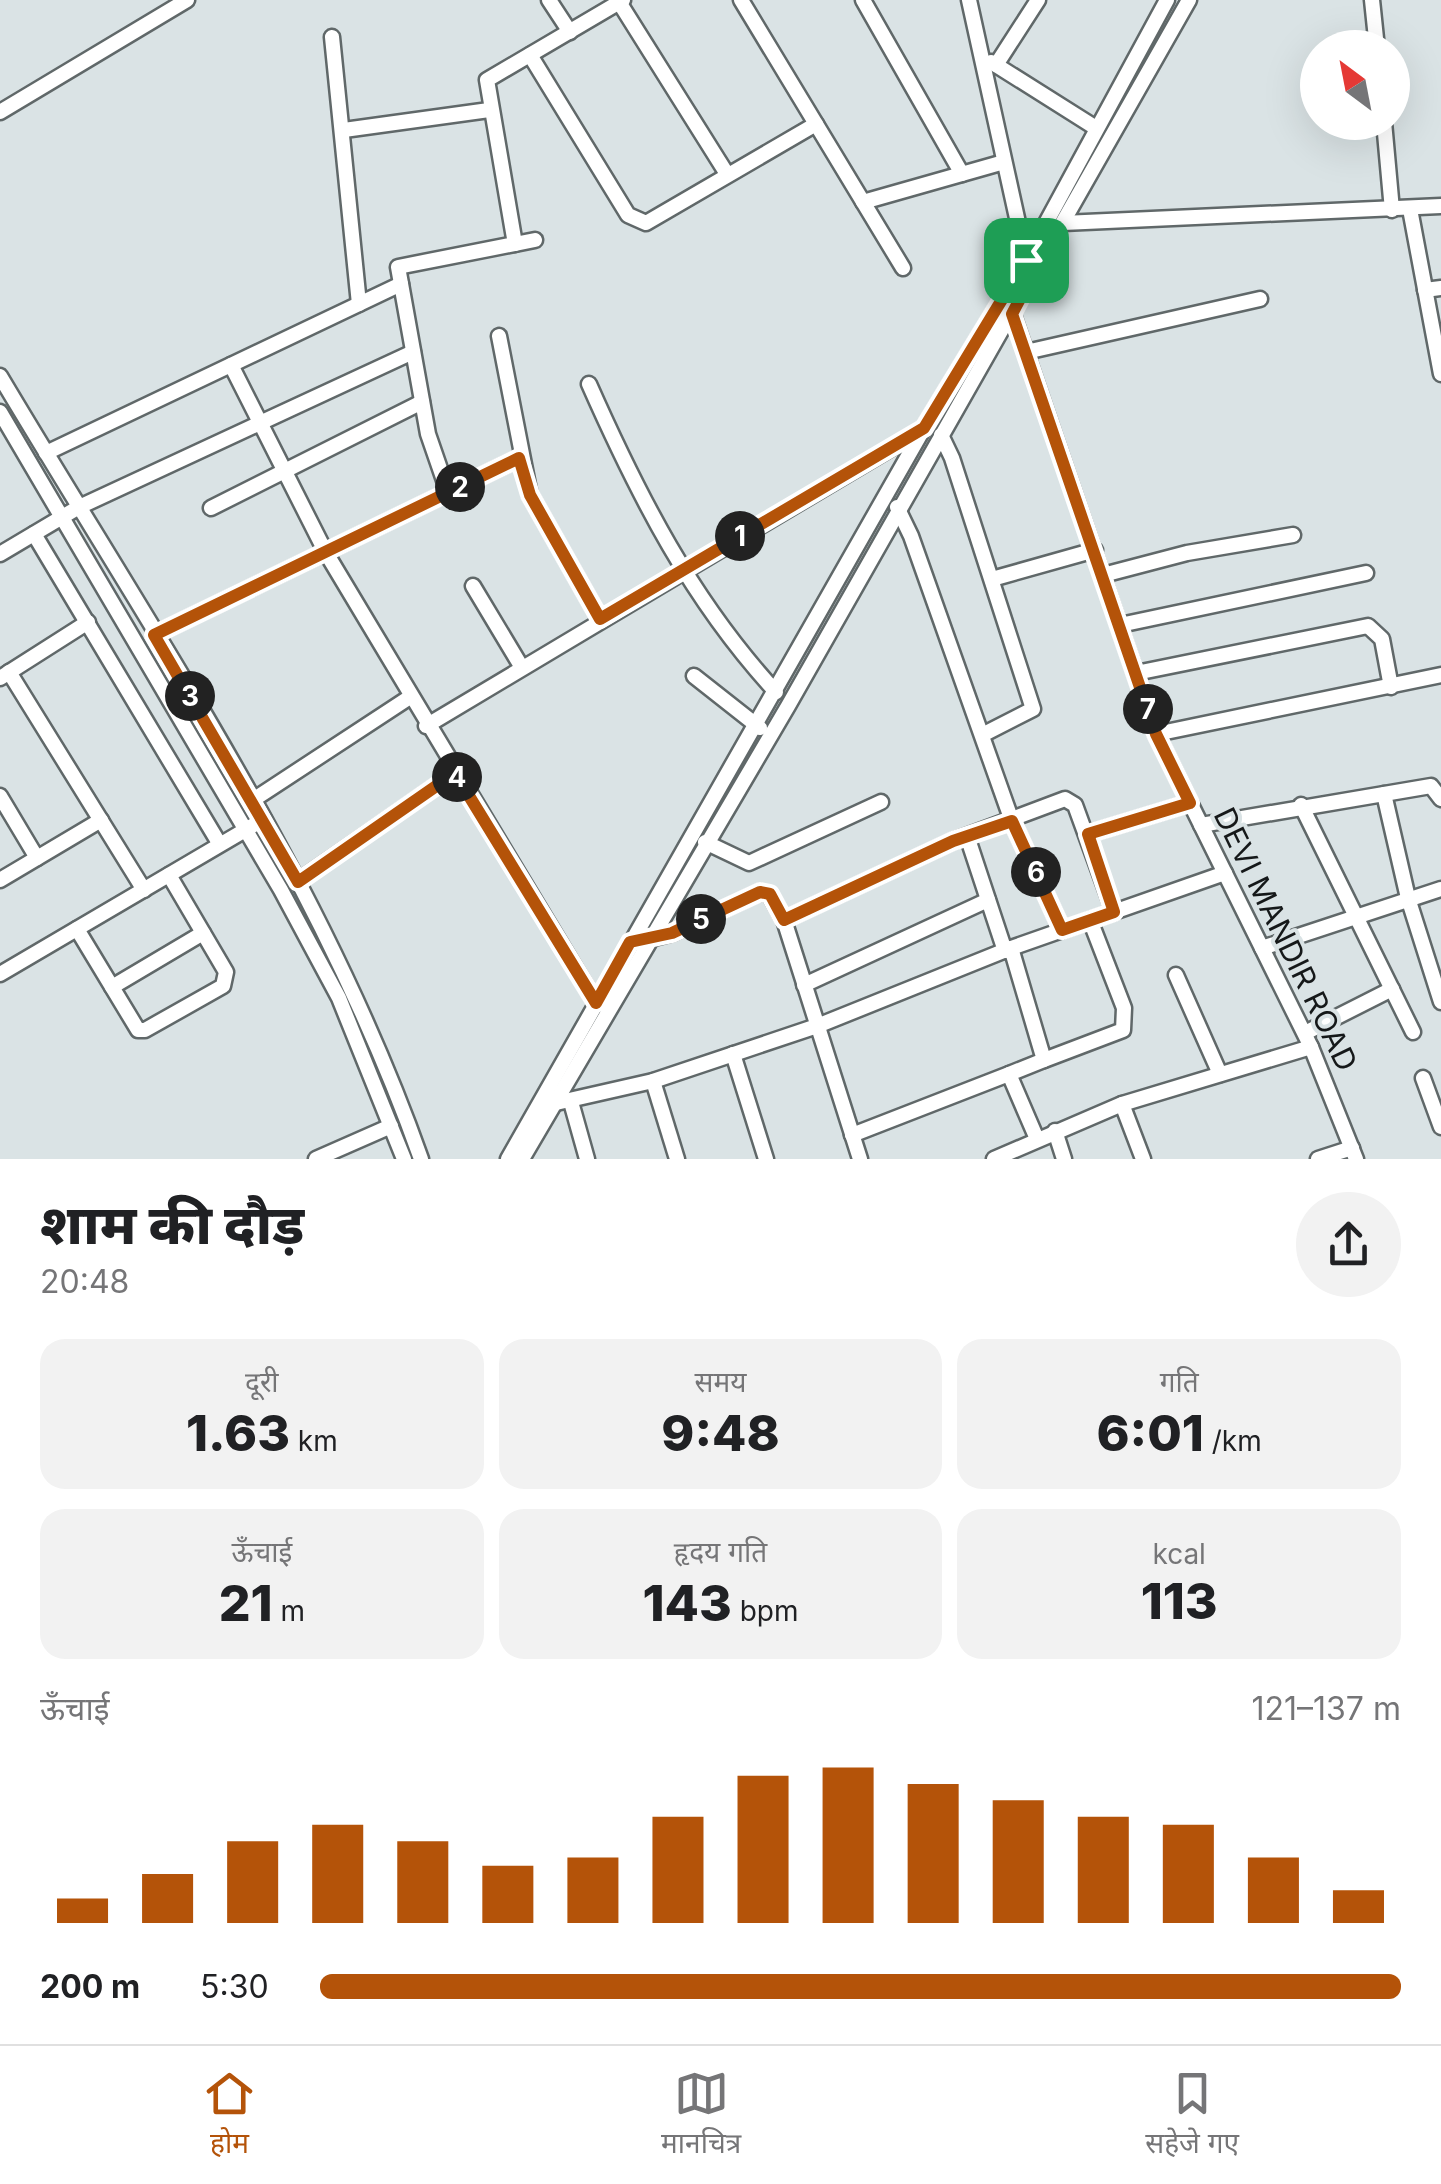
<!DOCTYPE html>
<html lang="hi">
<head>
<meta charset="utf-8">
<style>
  body { margin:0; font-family:Inter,"Noto Sans Devanagari",sans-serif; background:#f2f2f2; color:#202124; height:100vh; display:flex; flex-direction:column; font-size:38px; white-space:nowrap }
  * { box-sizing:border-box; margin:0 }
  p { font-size:32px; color:#757577 }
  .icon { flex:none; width:55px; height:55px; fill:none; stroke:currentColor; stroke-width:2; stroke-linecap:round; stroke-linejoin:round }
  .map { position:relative; height:1159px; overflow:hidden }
  .panel { display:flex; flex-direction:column; background:#fff; flex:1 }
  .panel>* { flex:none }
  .needle { width:65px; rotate:328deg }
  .fabs { position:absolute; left:1300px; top:30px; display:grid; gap:20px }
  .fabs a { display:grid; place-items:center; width:110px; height:110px; border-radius:50%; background:#fff; box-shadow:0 10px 40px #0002; font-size:50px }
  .pin { position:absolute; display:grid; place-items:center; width:85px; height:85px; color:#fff; margin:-42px; border-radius:20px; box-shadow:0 5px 15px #0006 }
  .km { position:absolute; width:50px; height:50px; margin:-25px; border-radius:50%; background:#222; color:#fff; font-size:28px; line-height:50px; text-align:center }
  .round { display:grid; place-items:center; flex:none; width:105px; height:105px; border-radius:52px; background:#f2f2f2 }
  .head { display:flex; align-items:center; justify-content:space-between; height:170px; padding:0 40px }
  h1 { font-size:55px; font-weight:800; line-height:75px }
  .metrics { display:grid; grid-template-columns:repeat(3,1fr); gap:15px; height:170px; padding:10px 40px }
  .metrics div { display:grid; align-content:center; border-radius:25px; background:#f2f2f2; text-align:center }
  .metrics b { font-size:50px; font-weight:800 }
  .metrics small { font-size:28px; font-weight:400 }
  .metrics p { font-size:28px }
  .chart { height:280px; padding:20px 40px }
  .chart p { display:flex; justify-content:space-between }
  .chart svg { width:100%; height:180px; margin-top:10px; stroke:#b45309; stroke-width:6 }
  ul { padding:0 40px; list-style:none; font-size:32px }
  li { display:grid; grid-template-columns:160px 120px 1fr; align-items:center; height:75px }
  li i { height:25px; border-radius:12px; background:#b45309 }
  .tabs { display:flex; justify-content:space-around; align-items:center; height:140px; border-top:2px solid #e0e0e0; background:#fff; font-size:28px; color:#757577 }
  .tabs a { display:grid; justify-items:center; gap:5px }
  .tabs .on { color:#b45309 }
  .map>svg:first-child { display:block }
</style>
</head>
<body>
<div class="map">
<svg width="1441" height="1159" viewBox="0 0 1441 1159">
  <rect width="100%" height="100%" fill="#dae3e5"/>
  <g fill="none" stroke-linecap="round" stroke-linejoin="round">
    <g stroke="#606869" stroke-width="19">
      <g id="minor">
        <polyline points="549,0 570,32"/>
        <polyline points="741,0 903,268"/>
        <polyline points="863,0 962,174"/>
        <polyline points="969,0 1026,259"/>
        <polyline points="1372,0 1377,48"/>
        <polyline points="619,2 727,174"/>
        <polyline points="332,37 359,304"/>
        <polyline points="530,55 628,215 646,223 816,124"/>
        <polyline points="991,62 996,65 1038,0"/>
        <polyline points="996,65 1096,128"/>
        <polyline points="0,112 187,0"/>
        <polyline points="1384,122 1392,210"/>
        <polyline points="344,130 489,110"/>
        <polyline points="863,202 1004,162"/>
        <polyline points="1410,209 1441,374"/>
        <polyline points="1063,223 1441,206"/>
        <polyline points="515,244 487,80 623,0"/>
        <polyline points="1425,290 1441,288"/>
        <polyline points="1011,309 1156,734 1311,1047 1356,1159"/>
        <polyline points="499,336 530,495 600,619"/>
        <polyline points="1026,352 1260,299"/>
        <polyline points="231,365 325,551 596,1003"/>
        <path d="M 0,376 C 151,630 322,879 421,1159"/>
        <path d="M 589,384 C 639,497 692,601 776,692"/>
        <polyline points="0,412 281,890 339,998 404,1159"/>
        <polyline points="941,435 952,458 1033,709 984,734"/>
        <polyline points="46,453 401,284"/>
        <polyline points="448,492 428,434 398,267 535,240"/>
        <polyline points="897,507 911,536 1012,821 1062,930"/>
        <polyline points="211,508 422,402"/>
        <polyline points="34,534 219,843"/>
        <polyline points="0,554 79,507 413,352"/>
        <polyline points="1103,575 1187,553 1293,535"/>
        <polyline points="992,579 1095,550"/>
        <polyline points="473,586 521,666"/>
        <polyline points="1120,625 1366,573"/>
        <polyline points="154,635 519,458"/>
        <polyline points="9,672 144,890"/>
        <polyline points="1136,673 1368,626 1382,639 1391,687"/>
        <polyline points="694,676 760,728"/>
        <polyline points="0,678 88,622"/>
        <polyline points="426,726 923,429"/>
        <polyline points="1156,734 1441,675"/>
        <polyline points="1384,794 1408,898 1441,1002"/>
        <polyline points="0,796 37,858"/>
        <polyline points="253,800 410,697"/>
        <polyline points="1301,805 1413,1032"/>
        <polyline points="1201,825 1431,786 1441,799"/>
        <polyline points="1088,834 1190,803"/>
        <polyline points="967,836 1005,951"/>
        <polyline points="705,842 749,863 881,802"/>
        <polyline points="0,880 101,820"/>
        <polyline points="297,882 455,773"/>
        <polyline points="784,920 953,841 1065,799 1075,805 1114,912"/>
        <polyline points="77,929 138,1030 145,1030 223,986 226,972 169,875"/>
        <polyline points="646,940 673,933 760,892 770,895 784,920 860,1159"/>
        <polyline points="1011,948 1044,1060 1009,1074 1037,1139"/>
        <polyline points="1262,948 1441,889"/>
        <polyline points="0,974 264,819"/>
        <polyline points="1176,975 1220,1074"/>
        <polyline points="804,985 988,900"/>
        <polyline points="112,987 203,933"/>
        <polyline points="1305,1033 1392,989"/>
        <polyline points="733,1054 766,1159"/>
        <polyline points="1044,1060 1123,1030 1124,1008 1090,920"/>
        <polyline points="1423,1078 1441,1127"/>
        <polyline points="653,1081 677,1159"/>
        <polyline points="571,1102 587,1159"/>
        <polyline points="556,1103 653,1081 817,1026 1011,948 1225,873"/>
        <polyline points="1122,1104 1143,1159"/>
        <polyline points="1055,1131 1064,1159"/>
        <polyline points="852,1135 1009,1074"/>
        <polyline points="316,1159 391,1126"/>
        <polyline points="508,1159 924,428 1026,260 1167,0"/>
        <polyline points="522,1159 788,706 1189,0"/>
        <polyline points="994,1159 1122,1104 1311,1047"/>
        <polyline points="1318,1159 1352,1148"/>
      </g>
    </g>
    <use href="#minor" stroke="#fff" stroke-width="14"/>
  </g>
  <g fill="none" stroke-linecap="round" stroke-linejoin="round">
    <g stroke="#fff" stroke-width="20">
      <polygon id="route" points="1026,260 1030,280 1012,314 1156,734 1190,803 1088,834 1114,912 1062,930 1012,821 953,841 784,920 770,894 760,892 672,933 630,942 596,1003 455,773 298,882 154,635 519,458 530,495 600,619 924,428"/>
    </g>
    <use href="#route" stroke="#b45309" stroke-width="12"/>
  </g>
  <g text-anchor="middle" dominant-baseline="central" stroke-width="8" stroke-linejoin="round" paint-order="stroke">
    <g font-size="30" fill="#151819" stroke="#dae3e5">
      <text transform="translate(1286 939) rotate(64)">DEVI MANDIR ROAD</text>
    </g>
  </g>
</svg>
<div class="fabs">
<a><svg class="needle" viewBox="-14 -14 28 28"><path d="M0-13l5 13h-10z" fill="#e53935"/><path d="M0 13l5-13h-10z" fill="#757577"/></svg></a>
</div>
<div class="pin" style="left:1026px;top:260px;background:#1e9e55"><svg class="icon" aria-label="arrive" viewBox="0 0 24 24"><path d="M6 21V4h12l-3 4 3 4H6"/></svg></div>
<b class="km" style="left:740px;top:536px">1</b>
<b class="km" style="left:460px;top:487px">2</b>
<b class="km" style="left:190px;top:696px">3</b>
<b class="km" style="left:457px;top:777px">4</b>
<b class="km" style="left:701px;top:919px">5</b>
<b class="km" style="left:1036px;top:872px">6</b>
<b class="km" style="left:1148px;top:709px">7</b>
</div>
<section class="panel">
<div class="head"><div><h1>शाम की दौड़</h1><p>20:48</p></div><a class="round"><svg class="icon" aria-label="share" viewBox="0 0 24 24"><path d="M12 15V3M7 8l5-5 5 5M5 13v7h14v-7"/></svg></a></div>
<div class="metrics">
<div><p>दूरी</p><b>1.63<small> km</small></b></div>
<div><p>समय</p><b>9:48</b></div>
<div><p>गति</p><b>6:01<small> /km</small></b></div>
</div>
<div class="metrics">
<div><p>ऊँचाई</p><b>21<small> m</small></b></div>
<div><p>हृदय गति</p><b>143<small> bpm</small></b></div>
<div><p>kcal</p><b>113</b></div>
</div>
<div class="chart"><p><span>ऊँचाई</span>121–137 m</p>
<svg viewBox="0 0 160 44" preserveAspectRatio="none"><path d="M5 44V38M15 44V32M25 44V24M35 44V20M45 44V24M55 44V30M65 44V28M75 44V18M85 44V8M95 44V6M105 44V10M115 44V14M125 44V18M135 44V20M145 44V28M155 44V36"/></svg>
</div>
<ul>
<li><b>200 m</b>5:30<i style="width:100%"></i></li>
</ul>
</section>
<nav class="tabs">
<a class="on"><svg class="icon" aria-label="home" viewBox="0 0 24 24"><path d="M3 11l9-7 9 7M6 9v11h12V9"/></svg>होम</a>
<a><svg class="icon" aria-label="map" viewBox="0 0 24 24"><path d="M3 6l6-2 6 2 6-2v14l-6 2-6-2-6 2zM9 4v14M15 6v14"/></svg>मानचित्र</a>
<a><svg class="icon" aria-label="saved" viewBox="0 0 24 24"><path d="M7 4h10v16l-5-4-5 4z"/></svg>सहेजे गए</a>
</nav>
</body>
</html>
